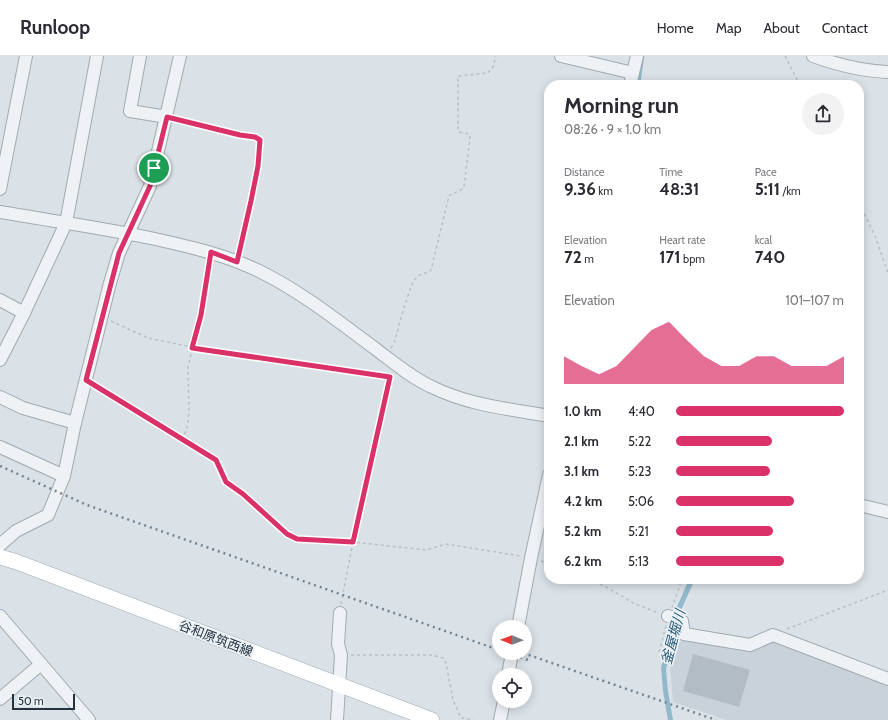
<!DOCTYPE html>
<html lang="en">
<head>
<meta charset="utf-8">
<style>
  body { margin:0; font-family:Cabin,"Noto Sans JP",sans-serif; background:#f2f2f3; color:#2b2b33; height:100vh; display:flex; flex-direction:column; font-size:15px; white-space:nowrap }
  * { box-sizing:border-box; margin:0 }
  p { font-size:13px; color:#7c7c81 }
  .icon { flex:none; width:22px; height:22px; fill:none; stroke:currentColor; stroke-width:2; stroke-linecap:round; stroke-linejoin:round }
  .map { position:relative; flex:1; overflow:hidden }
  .details { position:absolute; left:544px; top:24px; width:320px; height:504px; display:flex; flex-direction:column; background:#fff; border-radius:16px; box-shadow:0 2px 10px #0003 }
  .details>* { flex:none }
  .needle { width:26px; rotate:271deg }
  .controls { position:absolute; left:492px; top:564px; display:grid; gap:8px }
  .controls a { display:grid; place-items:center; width:40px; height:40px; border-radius:50%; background:#fff; box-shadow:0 2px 10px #0003; font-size:20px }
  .scale { position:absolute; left:12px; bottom:10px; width:63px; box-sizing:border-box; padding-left:4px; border:2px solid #24323f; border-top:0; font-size:11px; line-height:14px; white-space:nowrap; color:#24323f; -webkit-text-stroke:3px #eaf1f5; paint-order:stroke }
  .pin { position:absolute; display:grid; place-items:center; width:34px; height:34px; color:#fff; margin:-17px; border:2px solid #fff; border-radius:50%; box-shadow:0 1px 4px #0007 }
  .round { display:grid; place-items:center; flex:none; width:42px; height:42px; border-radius:21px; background:#f2f2f3 }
  .summary { display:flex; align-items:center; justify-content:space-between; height:68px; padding:0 20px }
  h1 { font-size:22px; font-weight:700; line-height:30px }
  .figures { display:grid; grid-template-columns:repeat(3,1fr); gap:6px; height:68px; padding:4px 20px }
  .figures div { display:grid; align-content:center }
  .figures b { font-size:17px; font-weight:700 }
  .figures small { font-size:11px; font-weight:400 }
  .figures p { font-size:11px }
  .chart { height:112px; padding:8px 20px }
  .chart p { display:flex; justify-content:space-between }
  .chart svg { width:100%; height:72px; margin-top:4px; fill:#db3169; opacity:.7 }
  ul { padding:0 20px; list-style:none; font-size:13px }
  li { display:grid; grid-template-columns:64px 48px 1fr; align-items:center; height:30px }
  li i { height:10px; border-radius:5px; background:#db3169 }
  header { display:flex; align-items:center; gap:24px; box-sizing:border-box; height:56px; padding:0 20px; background:#fff; border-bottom:1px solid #e1e1e2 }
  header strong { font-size:19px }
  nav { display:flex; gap:22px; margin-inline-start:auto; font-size:14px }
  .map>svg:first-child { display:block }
</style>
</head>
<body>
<header>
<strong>Runloop</strong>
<nav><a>Home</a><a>Map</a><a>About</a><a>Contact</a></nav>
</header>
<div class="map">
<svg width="888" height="664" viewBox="0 0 888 664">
  <rect width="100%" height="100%" fill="#dbe2e7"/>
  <polygon fill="#c9d2da" points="774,583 888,625 888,664 726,664 673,646 670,611 674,591 683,584 750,593"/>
  <polygon fill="#92b8cc" points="689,523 695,523 682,552 666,613 668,635 673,664 668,664 663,635 661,612 677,551"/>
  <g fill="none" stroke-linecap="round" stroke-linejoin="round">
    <polyline stroke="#92b8cc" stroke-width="2.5" points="639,29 643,0"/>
  </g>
  <polygon fill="#b2bcc5" points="693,598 750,614 739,651 683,635"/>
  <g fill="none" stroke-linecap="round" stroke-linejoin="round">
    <g stroke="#a0aab1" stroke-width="14">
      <g id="minor">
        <polyline points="140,0 130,55 167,61"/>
        <polyline points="561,0 633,17"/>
        <path d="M 813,0 C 838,9 862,15 888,16"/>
        <polyline points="630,29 637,0"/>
        <polyline points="0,133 26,0"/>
        <path d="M 0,156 C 52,165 104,172 155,183 C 191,191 226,199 259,215 C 302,236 339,266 377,294 C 394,307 412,322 432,331 C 468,349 509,353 549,360"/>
        <polyline points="0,244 24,257"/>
        <polyline points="0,304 24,257 66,167 97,0"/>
        <polyline points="0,341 23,352 75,367"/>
        <polyline points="0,391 64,420 75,367 110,227 119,197 150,130 180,0"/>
        <polyline points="859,449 888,456"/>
        <polyline points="0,489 16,475 48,459 64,420"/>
        <polyline points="0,560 89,664"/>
        <polyline points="668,560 682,565 684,578 750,589 773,579 888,623"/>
        <polyline points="518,571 531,502 549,419"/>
        <polyline points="508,619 512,597"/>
        <polyline points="0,643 41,608"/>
        <polyline points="337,664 341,599 338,588 340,557"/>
        <polyline points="500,664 504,645"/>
      </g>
    </g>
    <g stroke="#99a9b4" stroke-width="16">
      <polyline id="major" points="0,501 17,506 432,664"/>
    </g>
    <g stroke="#b9c0c6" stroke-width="1.5" stroke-dasharray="3 3" stroke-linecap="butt">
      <polyline points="785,0 800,29"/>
      <polyline points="641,25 652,29"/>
      <path d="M 176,63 L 240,79 L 255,81 L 260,84 C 257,122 248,158 239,195"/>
      <polyline points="859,147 875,180 888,217"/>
      <polyline points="111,265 148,282 192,291 390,321"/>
      <path d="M 391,292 L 394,287 C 398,274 409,228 417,221 C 421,217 427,218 431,214 L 449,140 C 454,136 460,136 464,131 L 470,81 L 469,78 L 459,76 L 458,74 L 458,20 L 488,17 L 493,11 L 496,0"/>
      <polyline points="95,329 216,404 226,426 243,438 287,478 297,483 353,486 426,494 446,488 520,500"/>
      <polyline points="183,384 188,367 189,355 188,310 201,259 209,207"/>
      <polyline points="541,505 549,508"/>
      <polyline points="589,523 606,531 635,548 659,557"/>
      <polyline points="341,548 353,486 390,321 392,317"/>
      <polyline points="672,552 682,523"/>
      <polyline points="787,573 888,534"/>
      <polyline points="659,596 666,570"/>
      <polyline points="351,599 432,599 443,602 446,607 453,644 461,662 474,664"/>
    </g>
    <use href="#minor" stroke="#eef2f5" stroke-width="12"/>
    <use href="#major" stroke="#fff" stroke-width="15"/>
    <g stroke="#738492" stroke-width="2.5" stroke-dasharray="2 4" stroke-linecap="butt">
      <polyline points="0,410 87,449 499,594"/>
      <polyline points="509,597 528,604"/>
      <polyline points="523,597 716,664"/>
    </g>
  </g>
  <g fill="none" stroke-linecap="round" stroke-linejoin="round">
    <g stroke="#fff" stroke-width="8">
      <polygon id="route" points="167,61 240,79 255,81 260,84 258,110 251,145 237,206 211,196 201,259 192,292 390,321 353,486 297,483 287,478 243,438 226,426 216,404 86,324 119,197 150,130"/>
    </g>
    <use href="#route" stroke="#db3169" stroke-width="5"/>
  </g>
  <g text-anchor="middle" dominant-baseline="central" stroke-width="3.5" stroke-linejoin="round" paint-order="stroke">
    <g font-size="13" fill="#24323f" stroke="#eaf1f5">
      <text transform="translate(216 582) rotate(21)">谷和原筑西線</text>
    </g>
    <g font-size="14" font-style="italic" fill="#2a5a76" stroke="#eaf1f5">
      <text transform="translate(673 581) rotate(-75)">釜屋堀川</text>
    </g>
  </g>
</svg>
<div class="controls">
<a><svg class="needle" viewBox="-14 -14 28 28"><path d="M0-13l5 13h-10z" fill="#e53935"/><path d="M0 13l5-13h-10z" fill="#7c7c81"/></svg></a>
<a><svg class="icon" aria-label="locate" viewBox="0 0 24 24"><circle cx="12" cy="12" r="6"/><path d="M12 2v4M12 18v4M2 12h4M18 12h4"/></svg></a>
</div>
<div class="scale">50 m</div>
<div class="pin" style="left:154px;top:112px;background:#1e9e55"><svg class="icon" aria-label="arrive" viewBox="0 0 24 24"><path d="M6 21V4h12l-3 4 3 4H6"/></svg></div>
<section class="details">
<div class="summary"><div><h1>Morning run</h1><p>08:26 · 9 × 1.0 km</p></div><a class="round"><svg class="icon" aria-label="share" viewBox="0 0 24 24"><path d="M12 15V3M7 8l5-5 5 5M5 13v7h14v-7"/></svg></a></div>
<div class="figures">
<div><p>Distance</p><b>9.36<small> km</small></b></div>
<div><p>Time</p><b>48:31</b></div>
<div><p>Pace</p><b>5:11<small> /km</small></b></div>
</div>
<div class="figures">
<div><p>Elevation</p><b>72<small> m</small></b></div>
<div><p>Heart rate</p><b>171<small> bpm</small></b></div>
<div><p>kcal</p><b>740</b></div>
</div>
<div class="chart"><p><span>Elevation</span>101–107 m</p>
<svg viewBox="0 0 160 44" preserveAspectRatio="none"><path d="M0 44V27L10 33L20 38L30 33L40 22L50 11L60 6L70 17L80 27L90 33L100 33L110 27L120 27L130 33L140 33L150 33L160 27V44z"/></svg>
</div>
<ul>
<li><b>1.0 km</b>4:40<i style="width:100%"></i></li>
<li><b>2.1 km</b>5:22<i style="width:57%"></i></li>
<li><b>3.1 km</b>5:23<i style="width:56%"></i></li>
<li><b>4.2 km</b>5:06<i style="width:70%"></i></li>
<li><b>5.2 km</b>5:21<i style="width:58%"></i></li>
<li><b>6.2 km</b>5:13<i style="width:64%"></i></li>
</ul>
</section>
</div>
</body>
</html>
